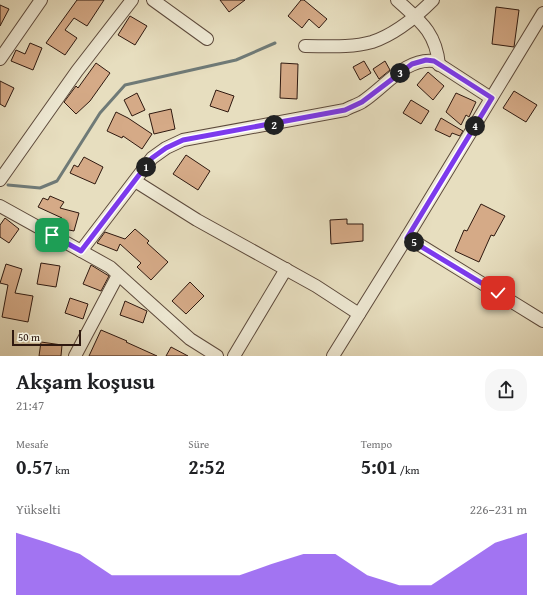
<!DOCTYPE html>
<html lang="tr">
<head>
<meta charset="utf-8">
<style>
  body { margin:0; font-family:"Gentium Book Plus",serif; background:#f6f6f6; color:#202124; height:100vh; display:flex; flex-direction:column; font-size:15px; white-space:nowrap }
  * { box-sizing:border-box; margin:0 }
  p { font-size:13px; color:#757577 }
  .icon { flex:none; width:22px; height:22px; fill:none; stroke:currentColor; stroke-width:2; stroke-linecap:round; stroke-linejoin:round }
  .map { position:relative; height:356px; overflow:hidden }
  .panel { display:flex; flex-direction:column; background:#fff; flex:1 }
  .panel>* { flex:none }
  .scale { position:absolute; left:12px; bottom:10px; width:69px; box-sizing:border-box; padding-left:4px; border:2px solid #2f1910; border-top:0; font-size:11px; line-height:14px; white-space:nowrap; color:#2f1910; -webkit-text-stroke:3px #efead5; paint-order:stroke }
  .pin { position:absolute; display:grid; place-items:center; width:34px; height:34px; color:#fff; margin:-17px; border-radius:8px; box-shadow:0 2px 6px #0006 }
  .km { position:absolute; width:20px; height:20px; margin:-10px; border-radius:50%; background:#222; color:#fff; font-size:11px; line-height:20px; text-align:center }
  .round { display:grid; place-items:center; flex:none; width:42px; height:42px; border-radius:16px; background:#f6f6f6 }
  .head { display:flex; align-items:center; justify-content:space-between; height:68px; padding:0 16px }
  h1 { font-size:22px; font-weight:600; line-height:30px }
  .metrics { display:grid; grid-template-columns:repeat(3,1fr); gap:6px; height:68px; padding:4px 16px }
  .metrics div { display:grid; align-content:center }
  .metrics b { font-size:20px; font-weight:600 }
  .metrics small { font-size:11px; font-weight:400 }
  .metrics p { font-size:11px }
  .chart { height:112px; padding:8px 16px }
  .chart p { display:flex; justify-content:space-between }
  .chart svg { width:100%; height:72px; margin-top:4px; fill:#7c3aed; opacity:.7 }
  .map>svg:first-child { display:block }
</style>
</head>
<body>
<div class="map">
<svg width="543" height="356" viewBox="0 0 543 356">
  <rect width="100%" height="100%" fill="#e7debf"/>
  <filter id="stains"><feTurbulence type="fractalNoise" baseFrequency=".005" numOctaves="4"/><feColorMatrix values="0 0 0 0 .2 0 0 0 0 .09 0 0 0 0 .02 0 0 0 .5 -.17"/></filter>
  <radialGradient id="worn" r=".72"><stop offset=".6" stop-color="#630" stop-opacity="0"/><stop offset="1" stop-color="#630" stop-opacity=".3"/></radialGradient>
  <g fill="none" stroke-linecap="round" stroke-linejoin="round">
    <polyline stroke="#6f7a77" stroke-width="3" points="8,185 40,188 57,181 100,113 125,85 236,60 275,43"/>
  </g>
  <g fill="#d5aa87" stroke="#2f1910">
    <polygon points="77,0 104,0 87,26 74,18 65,30 77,38 65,55 46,43"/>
    <polygon points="220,0 245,0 229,12"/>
    <polygon points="301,0 304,0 327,19 319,28 309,19 302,28 288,16"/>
    <polygon points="0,5 9,9 0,26"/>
    <polygon points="496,7 519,10 514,47 492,44"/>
    <polygon points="130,16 147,26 135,45 118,35"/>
    <polygon points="30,43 42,48 33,70 11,61 16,50 25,54"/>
    <polygon points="364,61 371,73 360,80 353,67"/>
    <polygon points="385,61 390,70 379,79 373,69"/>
    <polygon points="96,63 110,73 90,101 76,114 64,102 76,86 78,88"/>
    <polygon points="281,63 298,64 297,99 280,98"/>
    <polygon points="428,72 444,86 433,100 417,85"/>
    <polygon points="0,81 14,88 5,107 0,104"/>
    <polygon points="216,90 234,96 228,112 210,106"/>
    <polygon points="514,91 537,105 526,122 503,108"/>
    <polygon points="137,93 145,110 132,116 124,100"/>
    <polygon points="456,93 476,102 469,117 466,115 461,125 446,112"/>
    <polygon points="411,100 429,111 421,124 403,113"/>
    <polygon points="171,109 175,129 154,134 149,114"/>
    <polygon points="116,112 128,118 152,134 142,149 123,136 122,138 107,131"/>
    <polygon points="441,118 463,131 460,136 452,133 450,137 435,130"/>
    <polygon points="186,155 210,171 198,190 173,174"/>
    <polygon points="84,157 103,167 95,184 70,173 74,165 78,167"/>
    <polygon points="50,196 64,202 60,208 79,213 74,231 59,228 62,218 38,207 43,198 48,200"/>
    <polygon points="481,204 505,216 494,236 491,235 479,262 455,251 464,230 467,231"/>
    <polygon points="5,218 19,229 9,243 0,237 0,225"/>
    <polygon points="347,219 347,224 363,224 363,241 331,244 330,220"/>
    <polygon points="135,229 149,241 147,243 168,262 151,280 137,267 141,263 120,244 117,251 97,243 105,232 125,239"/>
    <polygon points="41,263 60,266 56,287 37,284"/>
    <polygon points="6,264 22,269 15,293 33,296 28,322 2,317 8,285 0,283"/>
    <polygon points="91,265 109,276 101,291 83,284"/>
    <polygon points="190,282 204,296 186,314 172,301"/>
    <polygon points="70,298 88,304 83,319 65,313"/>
    <polygon points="125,301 147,311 143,323 120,315"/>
    <polygon points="101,330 127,341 126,342 157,356 89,356"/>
    <polygon points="41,342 62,345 61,356 39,356"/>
    <polygon points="171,347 188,356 166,356"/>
  </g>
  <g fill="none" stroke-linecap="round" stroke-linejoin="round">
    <g stroke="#5d4a3c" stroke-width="14">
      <g id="minor">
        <polyline points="153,0 207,39"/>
        <path d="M 397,0 C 420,21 436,32 439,65"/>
        <path d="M 305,46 C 327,46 351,48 372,42 C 396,34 416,17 433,0"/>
        <polyline points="0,59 41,0"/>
        <polyline points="0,180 77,71 132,0"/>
        <polyline points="135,181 197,220 316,286 359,314"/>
        <polyline points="0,206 110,267 190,339 217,356"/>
        <polyline points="407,237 543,321"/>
        <path d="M 81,251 L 152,158 L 166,148 L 183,140 L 345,110 C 350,107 357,105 362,102 C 384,88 406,57 434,61 L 491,98"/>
        <polyline points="75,356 118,275"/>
        <polyline points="234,356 286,269"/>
        <polyline points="333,356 407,237 543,13"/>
      </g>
    </g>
    <use href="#minor" stroke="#efead5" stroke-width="12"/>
  </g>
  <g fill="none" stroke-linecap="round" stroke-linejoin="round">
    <g stroke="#fff" stroke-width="8">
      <polyline id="route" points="52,235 81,251 152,158 166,148 183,140 345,110 362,102 412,64 426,60 434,61 492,98 407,238 498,293"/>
    </g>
    <use href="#route" stroke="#7c3aed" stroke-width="5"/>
  </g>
  <rect width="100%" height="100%" filter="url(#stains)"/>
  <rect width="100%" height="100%" fill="url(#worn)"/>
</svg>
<div class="scale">50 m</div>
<div class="pin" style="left:52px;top:235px;background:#1e9e55"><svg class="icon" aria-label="arrive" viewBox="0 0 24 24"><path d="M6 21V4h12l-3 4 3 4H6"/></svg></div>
<div class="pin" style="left:498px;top:293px;background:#d93025"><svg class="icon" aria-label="check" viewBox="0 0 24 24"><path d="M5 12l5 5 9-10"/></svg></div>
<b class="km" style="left:146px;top:167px">1</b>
<b class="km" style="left:274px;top:125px">2</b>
<b class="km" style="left:400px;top:73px">3</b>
<b class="km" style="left:475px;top:126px">4</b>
<b class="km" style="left:414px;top:242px">5</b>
</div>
<section class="panel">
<div class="head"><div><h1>Akşam koşusu</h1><p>21:47</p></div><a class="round"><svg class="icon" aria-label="share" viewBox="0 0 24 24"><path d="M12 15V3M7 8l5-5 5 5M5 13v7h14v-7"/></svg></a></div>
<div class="metrics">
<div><p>Mesafe</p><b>0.57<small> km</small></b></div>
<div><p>Süre</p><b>2:52</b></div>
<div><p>Tempo</p><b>5:01<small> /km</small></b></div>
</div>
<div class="chart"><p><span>Yükselti</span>226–231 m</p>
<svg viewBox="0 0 160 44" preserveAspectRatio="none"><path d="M0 44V6L10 12L20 19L30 32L40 32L50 32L60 32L70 32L80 25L90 19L100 19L110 32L120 38L130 38L140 25L150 12L160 6V44z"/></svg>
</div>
</section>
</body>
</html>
